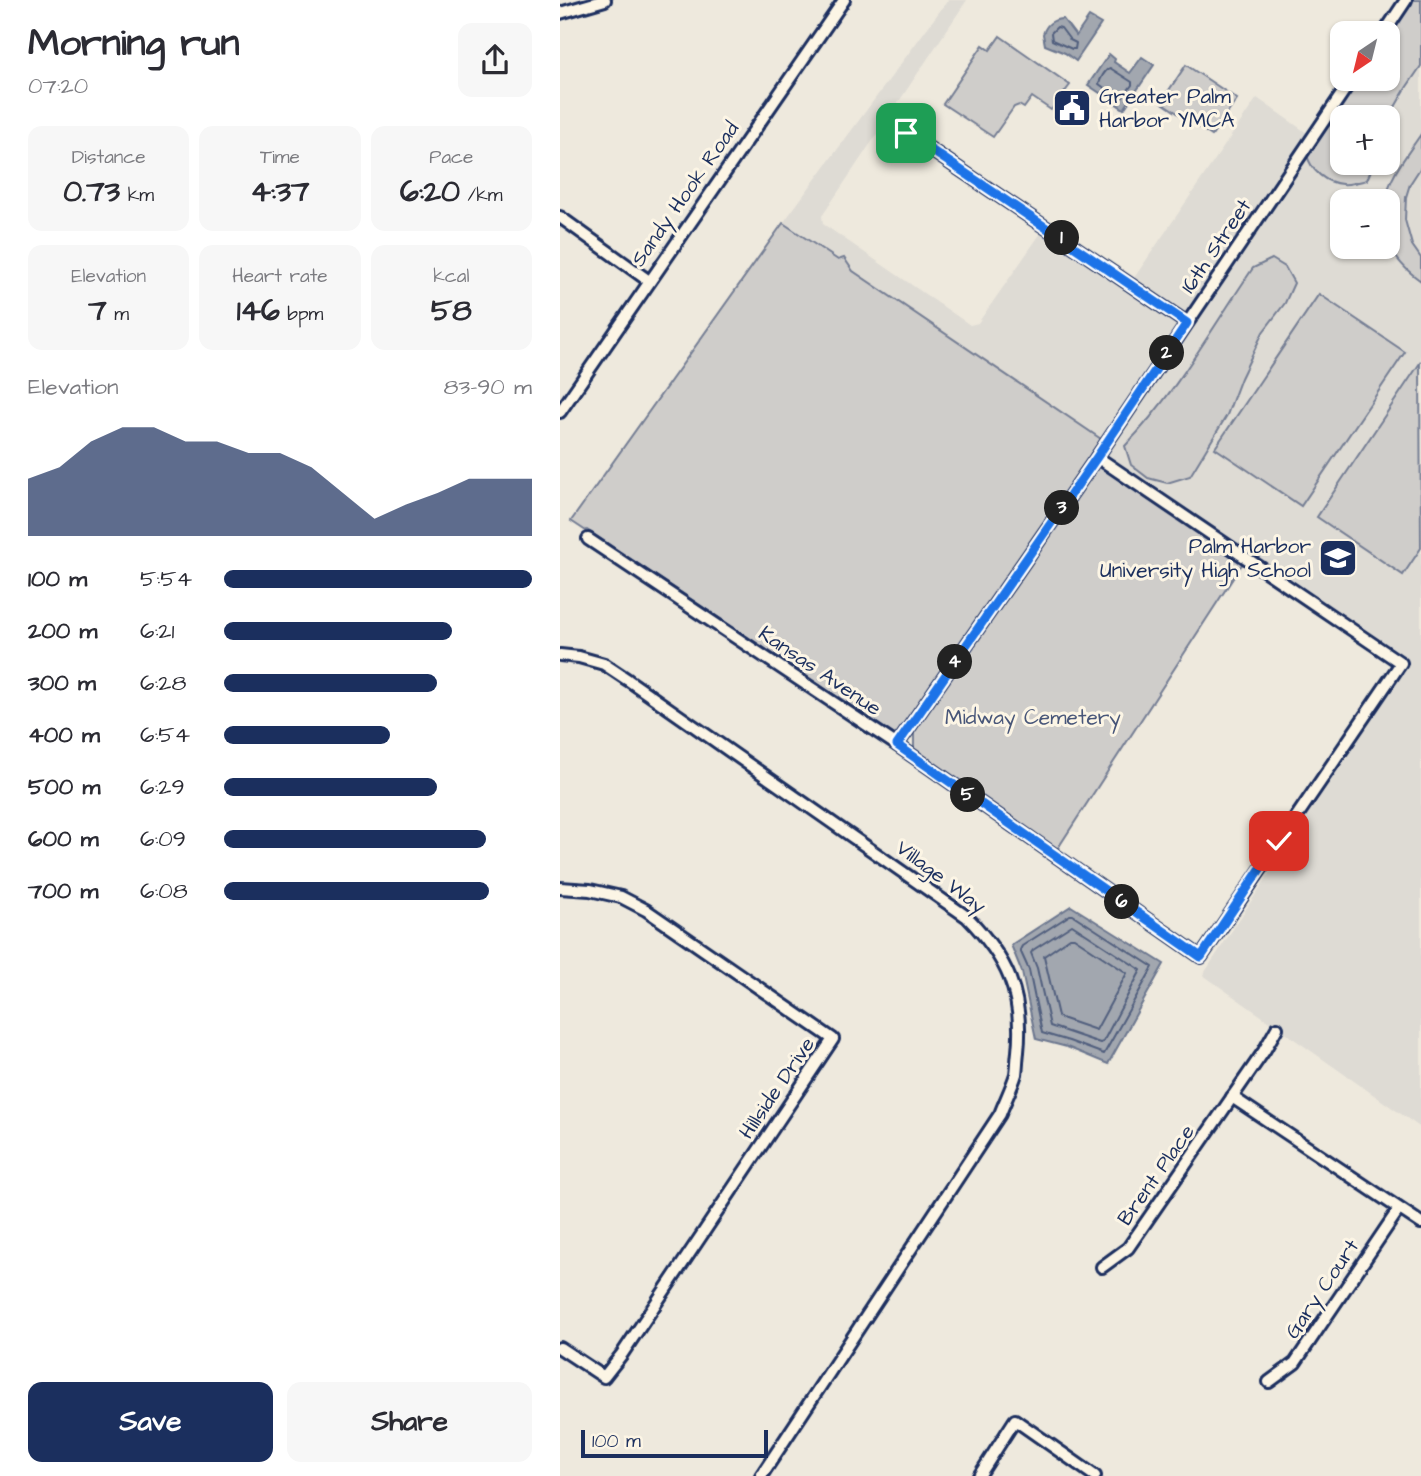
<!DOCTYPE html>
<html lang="en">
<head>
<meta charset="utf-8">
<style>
  body { margin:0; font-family:"Architects Daughter",sans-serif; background:#f7f7f7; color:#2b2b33; height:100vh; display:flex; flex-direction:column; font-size:26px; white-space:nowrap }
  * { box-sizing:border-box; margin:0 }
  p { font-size:23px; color:#7c7c81 }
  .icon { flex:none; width:38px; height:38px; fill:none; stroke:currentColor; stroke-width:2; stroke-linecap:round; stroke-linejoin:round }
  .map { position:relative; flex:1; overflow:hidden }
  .details { display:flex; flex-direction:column; background:#fff; width:560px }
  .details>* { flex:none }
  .needle { width:46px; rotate:215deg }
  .tools { position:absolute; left:770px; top:21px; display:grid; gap:14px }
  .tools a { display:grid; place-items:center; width:70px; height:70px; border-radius:14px; background:#fff; box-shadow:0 2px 5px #0004; font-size:35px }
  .scale { position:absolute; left:21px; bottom:18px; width:187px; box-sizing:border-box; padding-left:7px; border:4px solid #1b2f5e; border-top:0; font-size:19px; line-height:24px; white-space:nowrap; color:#1b2f5e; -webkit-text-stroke:5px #fcf5e5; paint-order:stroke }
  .pin { position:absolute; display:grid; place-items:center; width:60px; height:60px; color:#fff; margin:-30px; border-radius:14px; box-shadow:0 4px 10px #0006 }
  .km { position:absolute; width:35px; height:35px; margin:-18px; border-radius:50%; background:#222; color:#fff; font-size:19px; line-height:35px; text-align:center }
  .round { display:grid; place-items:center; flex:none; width:74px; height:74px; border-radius:14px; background:#f7f7f7 }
  .summary { display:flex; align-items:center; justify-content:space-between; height:119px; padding:0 28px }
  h1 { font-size:38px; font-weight:700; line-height:52px }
  .figures { display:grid; grid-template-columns:repeat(3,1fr); gap:10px; height:119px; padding:7px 28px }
  .figures div { display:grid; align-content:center; border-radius:14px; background:#f7f7f7; text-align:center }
  .figures b { font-size:30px; font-weight:700 }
  .figures small { font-size:19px; font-weight:400 }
  .figures p { font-size:19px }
  .chart { height:196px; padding:14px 28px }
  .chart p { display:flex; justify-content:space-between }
  .chart svg { width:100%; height:126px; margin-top:7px; fill:#1b2f5e; opacity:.7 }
  .primary-button { display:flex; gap:14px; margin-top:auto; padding:14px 28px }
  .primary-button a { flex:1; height:80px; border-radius:14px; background:#1b2f5e; color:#fff; font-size:28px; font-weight:700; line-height:80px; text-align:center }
  .primary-button a+a { background:#f7f7f7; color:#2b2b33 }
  ul { padding:0 28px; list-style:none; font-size:23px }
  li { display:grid; grid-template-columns:112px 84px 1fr; align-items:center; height:52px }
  li i { height:18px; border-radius:9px; background:#1b2f5e }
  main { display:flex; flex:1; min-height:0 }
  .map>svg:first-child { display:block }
</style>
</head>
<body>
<main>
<section class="details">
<div class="summary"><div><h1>Morning run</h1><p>07:20</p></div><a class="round"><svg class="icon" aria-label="share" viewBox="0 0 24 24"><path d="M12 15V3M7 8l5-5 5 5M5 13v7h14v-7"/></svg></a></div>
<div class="figures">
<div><p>Distance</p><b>0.73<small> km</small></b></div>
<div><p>Time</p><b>4:37</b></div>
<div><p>Pace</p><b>6:20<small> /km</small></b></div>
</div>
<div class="figures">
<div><p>Elevation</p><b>7<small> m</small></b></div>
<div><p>Heart rate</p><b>146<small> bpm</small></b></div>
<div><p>kcal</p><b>58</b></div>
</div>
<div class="chart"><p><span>Elevation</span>83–90 m</p>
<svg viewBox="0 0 160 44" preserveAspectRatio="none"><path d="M0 44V24L10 20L20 11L30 6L40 6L50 11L60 11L70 15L80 15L90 20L100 29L110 38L120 33L130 29L140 24L150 24L160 24V44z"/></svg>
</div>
<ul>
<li><b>100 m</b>5:54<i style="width:100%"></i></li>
<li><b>200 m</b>6:21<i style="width:74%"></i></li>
<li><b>300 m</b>6:28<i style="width:69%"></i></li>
<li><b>400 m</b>6:54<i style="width:54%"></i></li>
<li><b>500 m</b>6:29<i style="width:69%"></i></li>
<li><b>600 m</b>6:09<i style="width:85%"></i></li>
<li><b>700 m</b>6:08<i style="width:86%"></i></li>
</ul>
<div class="primary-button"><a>Save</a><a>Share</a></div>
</section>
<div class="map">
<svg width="861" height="1476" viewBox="0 0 861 1476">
  <rect width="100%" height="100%" fill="#eee9dd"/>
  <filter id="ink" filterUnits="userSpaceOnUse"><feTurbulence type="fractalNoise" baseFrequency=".0143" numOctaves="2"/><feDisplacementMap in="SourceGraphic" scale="14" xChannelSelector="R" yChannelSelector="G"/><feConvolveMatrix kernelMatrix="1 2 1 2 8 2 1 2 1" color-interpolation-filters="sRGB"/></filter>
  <g filter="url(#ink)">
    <g fill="#dedbd4" fill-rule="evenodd">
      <polygon points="388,0 407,0 262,216 263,224 410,325 418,323 481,233 618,326 541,439 223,223"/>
      <path d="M 853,0 L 861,0 L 861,1128 L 643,975 L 848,661 L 543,456 L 800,79 L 828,79 L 828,38 ZM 782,117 L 828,117 L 828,163 L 782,163 ZM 782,201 L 828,201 L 828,247 L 782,247 Z"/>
      <polygon points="697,98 747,133 626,314 574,278"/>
    </g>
    <g fill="#cfcdca" stroke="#757e94" stroke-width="2">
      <path d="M 853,0 L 861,0 L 861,66 L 846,88 L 828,119 L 828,117 L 782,117 L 782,163 L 814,163 L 807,180 C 799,182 790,185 782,184 C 766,183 751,171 747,155 L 800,79 L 828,79 L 828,38 Z"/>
      <polygon points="440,36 510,85 491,110 472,97 464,108 459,105 454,107 433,137 383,104 423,45 430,50"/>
      <polygon points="626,65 677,99 652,136 601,102"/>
      <path d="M 861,134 L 861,167 L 850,184 L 846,197 L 845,220 L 852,245 L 861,258 L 861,281 C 847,271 830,255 828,236 C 826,225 828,213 828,201 L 825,201 C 830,175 847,155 861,134 Z"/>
      <polygon points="223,223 278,260 284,258 293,271 541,439 336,736 27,530 26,531 11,521"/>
      <path d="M 712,259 L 725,267 L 734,283 L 725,303 L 703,332 L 681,378 L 667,415 L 630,476 L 607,483 L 588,478 L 571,465 L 565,446 C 616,393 652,328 693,268 Z"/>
      <polygon points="759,294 845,352 741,506 655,448"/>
      <polygon points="860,363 861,548 843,575 757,517"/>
      <polygon points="541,460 686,558 496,851 354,751 354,728"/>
    </g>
    <g fill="#a2a7af" stroke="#6c778f" stroke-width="2">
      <path d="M 529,17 L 541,24 L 516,61 L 505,53 L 485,45 L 483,34 C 486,25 493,19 503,19 L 516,36 Z"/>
      <polygon points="549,54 555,59 554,62 570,73 582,57 594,65 564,109 528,85"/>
      <polygon points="511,906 604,964 548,1064 507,1047 476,1039 462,972 451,945"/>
    </g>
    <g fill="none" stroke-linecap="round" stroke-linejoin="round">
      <g stroke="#515f7e" stroke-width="2">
        <polygon points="497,27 501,28 510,40 516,43 515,49 512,49 492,40 491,33"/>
        <path d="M 550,68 L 572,82 L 572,85 L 562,98 L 559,98 L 539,84 C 540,79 545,70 550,68 Z"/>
        <polygon points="510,915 513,915 593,967 544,1054 509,1041 482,1033 469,970 460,950 462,946"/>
        <polygon points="512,925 581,970 543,1042 540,1043 490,1026 477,968 471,953 473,950"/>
        <polygon points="510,938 514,938 567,973 536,1030 501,1018 498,1016 484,956"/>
      </g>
      <g stroke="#1b2f5e" stroke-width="16">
        <g id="street">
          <polyline points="0,13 45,0"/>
          <polyline points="824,33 846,0"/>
          <polyline points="346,133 627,323"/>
          <polyline points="0,217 89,281"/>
          <polyline points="0,412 284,0"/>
          <polyline points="28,539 337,745 641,957 841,663 537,457"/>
          <path d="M 0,655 L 19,657 L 44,664 L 68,680 L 407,917 C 447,958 464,994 458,1052 C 457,1059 457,1067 456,1074 C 452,1087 445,1101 440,1114 L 201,1476"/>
          <polyline points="337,745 537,457 792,79"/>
          <polyline points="0,888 30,890 61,897 86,910 273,1039 62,1354 44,1377 0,1348"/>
          <polyline points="672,1097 861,1223"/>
          <polyline points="542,1267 568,1248 704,1051 717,1028"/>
          <polyline points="709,1382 735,1363 839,1209"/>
          <polyline points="419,1476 455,1420 535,1476"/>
        </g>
      </g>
      <use href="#street" stroke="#fcf5e5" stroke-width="10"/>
    </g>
  </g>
  <g fill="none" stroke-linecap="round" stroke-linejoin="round" filter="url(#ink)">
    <g stroke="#fff" stroke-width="14">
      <polyline id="route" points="346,133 627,323 537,457 337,745 641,957 719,841"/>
    </g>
    <use href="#route" stroke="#1a73e8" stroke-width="9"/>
  </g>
  <defs>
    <g id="civic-square" transform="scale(2.0125)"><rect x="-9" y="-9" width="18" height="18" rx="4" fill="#1b2f5e" stroke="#fcf5e5"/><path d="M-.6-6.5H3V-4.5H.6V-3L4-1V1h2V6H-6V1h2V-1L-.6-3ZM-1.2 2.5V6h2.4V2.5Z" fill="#fff"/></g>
    <g id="school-square" transform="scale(2.0125)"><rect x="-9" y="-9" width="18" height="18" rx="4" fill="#1b2f5e" stroke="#fcf5e5"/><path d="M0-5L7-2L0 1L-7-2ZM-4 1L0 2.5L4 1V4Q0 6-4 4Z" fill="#fff"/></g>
  </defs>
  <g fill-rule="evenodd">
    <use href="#civic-square" x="512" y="108"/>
    <use href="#school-square" x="778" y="558"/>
  </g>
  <g text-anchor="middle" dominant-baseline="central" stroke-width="6" stroke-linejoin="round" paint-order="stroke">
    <g font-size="21" fill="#1b2f5e" stroke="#fcf5e5" text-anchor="start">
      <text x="539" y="96">Greater Palm<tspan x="539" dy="24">Harbor YMCA</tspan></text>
      <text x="751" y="546" text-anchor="end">Palm Harbor<tspan x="751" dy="24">University High School</tspan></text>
    </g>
    <g font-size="21" fill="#1b2f5e" stroke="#fcf5e5">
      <text transform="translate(125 194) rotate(-55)">Sandy Hook Road</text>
      <text transform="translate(656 246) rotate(-56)">16th Street</text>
      <text transform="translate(260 671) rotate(34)">Kansas Avenue</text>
      <text transform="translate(381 877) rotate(37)">Village Way</text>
      <text transform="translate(217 1088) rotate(-56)">Hillside Drive</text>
      <text transform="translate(596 1175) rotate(-55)">Brent Place</text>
      <text transform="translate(762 1289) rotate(-56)">Gary Court</text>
    </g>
    <g font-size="21" fill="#485679" stroke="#fcf5e5">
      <text x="473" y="717">Midway Cemetery</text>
    </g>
  </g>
</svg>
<div class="tools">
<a><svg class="needle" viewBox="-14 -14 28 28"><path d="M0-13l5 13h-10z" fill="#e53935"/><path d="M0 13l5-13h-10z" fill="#7c7c81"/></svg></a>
<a>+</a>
<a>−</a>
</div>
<div class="scale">100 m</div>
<div class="pin" style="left:346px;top:133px;background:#1e9e55"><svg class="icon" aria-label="arrive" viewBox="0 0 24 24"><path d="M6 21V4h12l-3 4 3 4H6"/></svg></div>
<div class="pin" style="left:719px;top:841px;background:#d93025"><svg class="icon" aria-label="check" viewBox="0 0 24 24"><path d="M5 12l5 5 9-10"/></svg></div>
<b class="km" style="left:502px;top:238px">1</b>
<b class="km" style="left:607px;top:353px">2</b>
<b class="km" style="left:502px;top:508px">3</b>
<b class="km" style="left:395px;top:662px">4</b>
<b class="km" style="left:408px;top:795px">5</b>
<b class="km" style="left:562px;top:902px">6</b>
</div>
</main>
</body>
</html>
